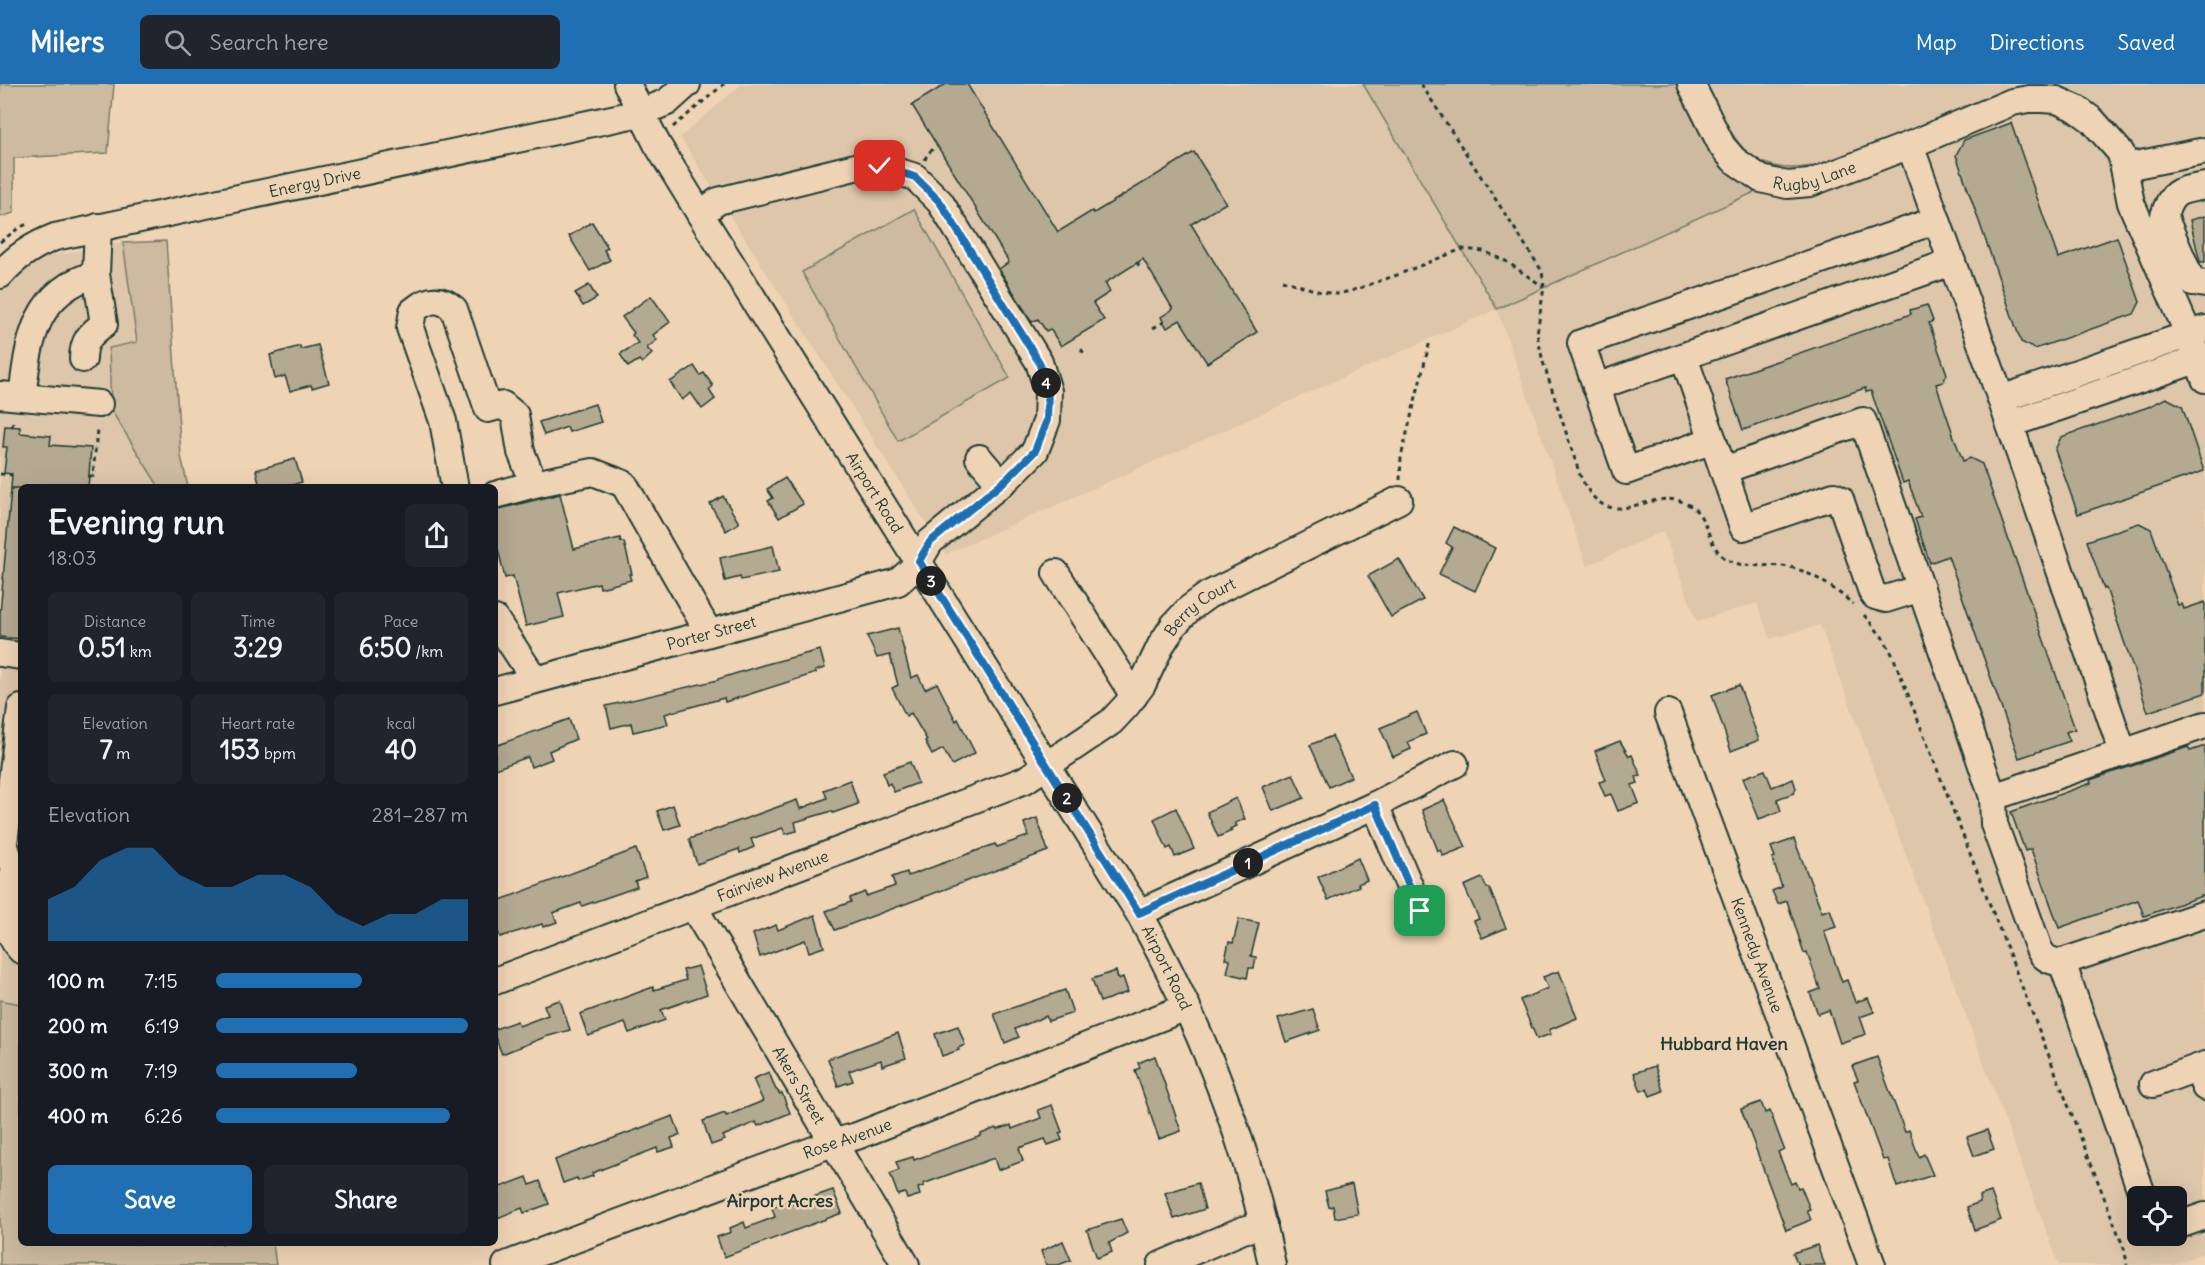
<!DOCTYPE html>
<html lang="en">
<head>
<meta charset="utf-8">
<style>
  body { margin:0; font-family:Delius,sans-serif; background:#20242c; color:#f1f3f6; height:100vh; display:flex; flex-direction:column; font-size:22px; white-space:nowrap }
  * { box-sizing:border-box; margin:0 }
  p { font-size:20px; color:#9ea1a6 }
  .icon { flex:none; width:33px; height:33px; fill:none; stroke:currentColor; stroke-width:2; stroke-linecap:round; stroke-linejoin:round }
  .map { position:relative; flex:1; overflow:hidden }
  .sheet { position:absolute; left:18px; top:400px; width:480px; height:762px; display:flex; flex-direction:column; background:#171b24; border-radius:9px; box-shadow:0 6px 24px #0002 }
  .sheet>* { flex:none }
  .controls { position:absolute; left:2127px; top:1102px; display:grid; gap:12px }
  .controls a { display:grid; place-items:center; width:60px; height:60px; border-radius:9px; background:#171b24; box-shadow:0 6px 24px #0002; font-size:30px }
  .pin { position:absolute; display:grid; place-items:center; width:51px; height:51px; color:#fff; margin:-26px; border-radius:12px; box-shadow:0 3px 9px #0006 }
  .km { position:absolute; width:30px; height:30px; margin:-15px; border-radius:50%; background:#222; color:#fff; font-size:16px; line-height:30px; text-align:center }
  .round { display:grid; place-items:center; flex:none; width:63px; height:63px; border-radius:9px; background:#20242c }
  .summary { display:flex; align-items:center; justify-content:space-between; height:102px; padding:0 30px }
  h1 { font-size:33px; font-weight:700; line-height:45px }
  .metrics { display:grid; grid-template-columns:repeat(3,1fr); gap:9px; height:102px; padding:6px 30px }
  .metrics div { display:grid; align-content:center; border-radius:9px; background:#20242c; text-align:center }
  .metrics b { font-size:26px; font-weight:700 }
  .metrics small { font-size:16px; font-weight:400 }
  .metrics p { font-size:16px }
  .chart { height:168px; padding:12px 30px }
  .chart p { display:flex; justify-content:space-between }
  .chart svg { width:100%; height:108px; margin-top:6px; fill:#1f6fb2; opacity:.7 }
  .cta { display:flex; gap:12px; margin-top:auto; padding:12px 30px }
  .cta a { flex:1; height:69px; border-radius:9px; background:#1f6fb2; color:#fff; font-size:24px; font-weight:700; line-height:69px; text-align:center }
  .cta a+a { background:#20242c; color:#f1f3f6 }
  ul { padding:0 30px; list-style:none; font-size:20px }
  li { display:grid; grid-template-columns:96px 72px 1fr; align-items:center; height:45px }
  li i { height:15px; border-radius:8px; background:#1f6fb2 }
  header { display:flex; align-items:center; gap:36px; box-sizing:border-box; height:84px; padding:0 30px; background:#1f6fb2; color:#fff }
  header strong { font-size:28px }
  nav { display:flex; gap:33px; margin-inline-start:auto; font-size:21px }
  .search { width:420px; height:54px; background:#20242c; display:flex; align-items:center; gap:15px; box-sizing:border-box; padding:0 21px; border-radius:9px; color:#9ea1a6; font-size:22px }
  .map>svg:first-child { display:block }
</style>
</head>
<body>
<header>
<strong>Milers</strong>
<div class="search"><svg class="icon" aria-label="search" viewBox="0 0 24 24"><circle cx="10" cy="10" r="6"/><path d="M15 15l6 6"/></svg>Search here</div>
<nav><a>Map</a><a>Directions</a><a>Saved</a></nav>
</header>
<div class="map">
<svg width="2205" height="1181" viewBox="0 0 2205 1181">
  <rect width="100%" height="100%" fill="#efd3b5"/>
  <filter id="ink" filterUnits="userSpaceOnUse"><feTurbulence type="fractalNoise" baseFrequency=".0167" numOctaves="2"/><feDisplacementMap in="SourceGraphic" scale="12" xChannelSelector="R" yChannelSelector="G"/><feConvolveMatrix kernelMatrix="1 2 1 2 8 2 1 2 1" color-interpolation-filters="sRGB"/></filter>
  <g filter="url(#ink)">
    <g fill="#ddc6aa" fill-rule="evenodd">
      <path d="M 742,0 L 1363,0 L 1497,225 L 1809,83 L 1779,84 L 1769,81 L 1749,71 L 1734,55 L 1706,0 L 2205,0 L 2205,1168 L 2173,1181 L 2059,1181 L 1820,541 L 1770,555 L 1757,519 L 1697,537 L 1663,447 L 1587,482 L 1497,225 L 946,470 L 680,53 ZM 2138,1113 L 2176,1113 L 2176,1152 L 2138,1152 Z"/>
      <polygon points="123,159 137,258 111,326 159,403 21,404 21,920 0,916 0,181"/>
    </g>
    <g fill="#cdbaa0" stroke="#767c6a" stroke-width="1.5">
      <polygon points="0,0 114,0 108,69 14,74 14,129 0,133"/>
      <path d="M 1363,0 L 1706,0 C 1732,50 1744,94 1812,82 L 1497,225 Z"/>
      <polygon points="914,125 1010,294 898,357 802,188"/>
      <polygon points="166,157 181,372 188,403 159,403 111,326 109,264 137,258 123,159"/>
      <polygon points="0,916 21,920 21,1160 273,1160 276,1181 0,1181"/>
    </g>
    <g fill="#b4a991" stroke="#1f3d34" stroke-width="1.5">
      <polygon points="946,0 967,0 1058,148 1092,127 1094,129 1194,68 1226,119 1191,140 1257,248 1207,279 1180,236 1167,244 1161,233 1173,225 1143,175 1105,199 1110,208 1093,219 1104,236 1061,262 1050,245 1046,247 1038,235 1032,238 999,185 1009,178 912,21"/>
      <polygon points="2011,39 2058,174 2117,153 2140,218 2134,230 2035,265 2021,258 1956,71 1964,56"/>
      <polygon points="2205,132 2205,178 2200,178 2190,136"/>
      <polygon points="592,138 608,164 604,166 610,176 590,187 569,152"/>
      <polygon points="589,201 597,214 583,222 575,209"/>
      <polygon points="651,212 670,238 653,251 657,256 647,264 652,270 642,279 639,276 628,283 620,270 638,259 632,251 634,249 622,233"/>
      <polygon points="1927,221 1933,237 1929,239 1947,290 1943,298 1936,300 1955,356 1963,377 1970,374 1982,380 2075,645 2066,648 2070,657 2019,674 1948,472 1930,479 1915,435 1921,433 1908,397 1903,399 1871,307 1866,308 1865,304 1743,346 1725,295 1911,230 1910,226"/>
      <polygon points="318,261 329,299 312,304 311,301 290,307 285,292 275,295 270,271 300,262 301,265"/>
      <polygon points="694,282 700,291 704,289 713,302 709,306 715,315 702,325 691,309 682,316 670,298"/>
      <polygon points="2166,314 2182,322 2204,387 2078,430 2055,366 2061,353 2148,323"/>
      <polygon points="595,320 601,338 569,348 567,343 544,351 539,338"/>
      <polygon points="5,342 20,343 20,349 51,352 50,361 91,364 88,404 11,404 12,390 4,389 7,363 3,363"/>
      <polygon points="295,375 302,398 282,404 260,404 256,386"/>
      <polygon points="785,394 803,420 779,434 768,417 773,414 767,405"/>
      <polygon points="11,405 21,405 21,555 0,553 0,530"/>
      <polygon points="560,410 574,465 620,454 621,458 624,458 632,490 629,490 631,496 600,504 599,499 558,509 564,533 526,542 513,492 505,494 495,453 495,426"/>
      <polygon points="723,412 739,439 726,447 710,420"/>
      <polygon points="2139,439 2151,445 2178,521 2182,520 2184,525 2205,518 2205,609 2148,628 2106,504 2104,505 2087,457"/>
      <polygon points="1454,443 1495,464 1475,507 1439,490 1452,463 1446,459"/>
      <polygon points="773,462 779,488 741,496 740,493 725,497 720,474"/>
      <polygon points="1399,475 1423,516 1391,533 1368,492"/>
      <polygon points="898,544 911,594 918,591 925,605 937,599 956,637 958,635 975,669 952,681 943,665 932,671 925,657 927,656 911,629 906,632 892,604 898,601 890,571 877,574 867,552"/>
      <polygon points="820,566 825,584 815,587 816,589 725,618 724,614 665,630 668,640 633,648 631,639 611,644 606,622 718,596 718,595 763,581"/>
      <polygon points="1739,601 1759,656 1731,667 1712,611"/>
      <polygon points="1417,628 1426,650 1408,658 1411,665 1393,673 1380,644"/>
      <polygon points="569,635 576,655 549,667 552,675 531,683 528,673 495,685 495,662"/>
      <polygon points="1332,652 1351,693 1329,703 1310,661"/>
      <polygon points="1620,657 1629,672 1632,671 1641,692 1636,693 1638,699 1632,701 1639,719 1618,727 1611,710 1605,712 1599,698 1606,696 1595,667"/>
      <polygon points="2205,662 2205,811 2144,832 2138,816 2059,844 2031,765 2025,767 2011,728 2091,699 2090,696 2188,663 2190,667"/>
      <polygon points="910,678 918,699 894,708 890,699 887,701 883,688"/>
      <polygon points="1765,686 1772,703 1793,695 1796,704 1794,709 1777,715 1781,727 1759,735 1743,694"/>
      <polygon points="1293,690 1304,714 1273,727 1263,703"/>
      <polygon points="850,696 858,720 833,729 832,727 795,738 797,747 785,750 783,744 751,755 754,763 740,769 739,765 697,780 689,755 797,716 800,725 827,714 824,706"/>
      <polygon points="1236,714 1245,735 1235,739 1237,742 1230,745 1232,747 1218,753 1207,728"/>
      <polygon points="1444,716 1466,763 1443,772 1440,766 1438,767 1422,726"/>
      <polygon points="673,721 680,741 664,746 657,727"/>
      <polygon points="1176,724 1194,765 1175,773 1171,763 1167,765 1154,735"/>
      <polygon points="1037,734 1048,767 835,846 826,827 851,818 850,814 865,808 866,812 895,802 892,793 907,788 908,792 995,760 997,763 1028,752 1024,739"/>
      <polygon points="1794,755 1822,828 1830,825 1836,843 1824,847 1842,898 1847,896 1855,918 1868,914 1874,928 1860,933 1866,950 1840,959 1829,926 1818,930 1810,909 1820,905 1807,868 1804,869 1787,817 1778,820 1772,807 1782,803 1772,774 1775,773 1771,763"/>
      <polygon points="636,765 646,793 635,797 637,803 582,822 581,819 553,829 557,838 543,843 542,840 500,853 495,839 495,818"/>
      <polygon points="1358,774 1367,796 1358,800 1359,802 1328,816 1318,793"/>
      <polygon points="1482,794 1487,804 1489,804 1506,844 1482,854 1474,837 1479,835 1464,802"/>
      <polygon points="815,831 824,863 809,868 805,856 760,873 753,850 776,841 778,846"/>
      <polygon points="1239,835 1259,839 1251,872 1256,873 1254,884 1249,884 1247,894 1227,889 1230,876 1225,875 1229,858 1233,859"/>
      <polygon points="698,882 707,910 661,926 665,936 629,949 625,939 588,952 580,930 653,903 654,906 686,896 683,886"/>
      <polygon points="1116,887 1118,895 1123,893 1128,908 1100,918 1092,895"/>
      <polygon points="1559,887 1577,934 1549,946 1551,950 1537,955 1520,916 1548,904 1543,893"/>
      <polygon points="1065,906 1073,929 1048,937 1046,932 1015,945 1019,953 1005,959 994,930"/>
      <polygon points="560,916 570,946 545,953 502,970 495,953 495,945 517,937 519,942 548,931 544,921"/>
      <polygon points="1313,925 1320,946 1286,958 1278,935"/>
      <polygon points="958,942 965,961 958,964 959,966 942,972 935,950"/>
      <polygon points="898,949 906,974 882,982 881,976 849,987 853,997 838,1002 828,975"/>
      <polygon points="1155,972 1181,1047 1159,1055 1135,986 1140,984 1138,979"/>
      <polygon points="1877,973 1905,1048 1909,1046 1919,1073 1924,1070 1933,1091 1897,1103 1888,1075 1883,1076 1854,997 1858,996 1852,982"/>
      <polygon points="1655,982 1663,1007 1650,1012 1647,1005 1641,1007 1634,989"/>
      <polygon points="769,988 775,1004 780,1010 782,1009 790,1029 758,1042 756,1038 723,1052 725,1056 711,1061 703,1037 725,1029 726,1032 763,1017 753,995"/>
      <polygon points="1761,1018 1765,1029 1770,1027 1784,1065 1778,1068 1791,1100 1795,1098 1798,1104 1801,1103 1810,1125 1807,1126 1811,1136 1786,1146 1741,1025"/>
      <polygon points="1052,1021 1062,1048 1059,1049 1062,1056 1048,1061 1045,1055 1019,1064 1023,1077 998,1086 994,1074 923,1100 924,1102 918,1104 920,1111 907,1115 905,1109 898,1111 890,1090 899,1086 896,1078 913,1073 914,1076 981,1052 981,1050 996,1044 997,1046 1011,1041 1012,1045 1041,1034 1038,1026"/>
      <polygon points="673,1032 680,1051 671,1054 674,1063 658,1068 657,1064 592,1089 593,1092 578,1097 577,1094 563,1099 555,1076"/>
      <polygon points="1987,1046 1994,1065 1974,1072 1967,1053"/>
      <polygon points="527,1093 530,1101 540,1097 549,1120 524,1129 522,1124 495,1135 495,1105"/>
      <polygon points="1198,1099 1205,1125 1174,1135 1165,1109"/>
      <polygon points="1352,1100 1358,1130 1335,1134 1333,1122 1329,1123 1325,1107"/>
      <polygon points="833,1106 842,1129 724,1173 717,1153 731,1148 730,1144 744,1138 746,1144 775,1133 772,1124 786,1118 787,1122"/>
      <polygon points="1991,1108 2001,1136 1975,1146 1967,1123 1980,1118 1979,1112"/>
      <polygon points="1121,1135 1127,1149 1109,1159 1112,1168 1097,1174 1087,1146"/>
      <polygon points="1063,1157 1071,1176 1058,1181 1046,1181 1041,1167"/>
      <polygon points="1817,1161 1825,1181 1798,1181 1793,1169"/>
    </g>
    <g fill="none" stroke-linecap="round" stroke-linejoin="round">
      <g stroke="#1f3d34" stroke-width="30">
        <g id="minor">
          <path id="s1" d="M 627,0 L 657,60 L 700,130 L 1139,829 C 1199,938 1248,1058 1272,1181"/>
          <path id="s2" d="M 1691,0 L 1722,62 L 1734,76 L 1761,95 L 1787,101 L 1810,99 L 1910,61 L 2012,18 L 2029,15 L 2042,15 L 2057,16 L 2077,25 L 2092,36 L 2121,69 L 2131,119 L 2188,249 L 2205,295"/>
          <polyline points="1910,61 2001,315 2123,669"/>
          <polyline points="2126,83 2205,67"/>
          <path d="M 2205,102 C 2180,107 2172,105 2164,132 L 2192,198 L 2205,200"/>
          <path id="s3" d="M 0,191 C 16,173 32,162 55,153 L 640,29 L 667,18 L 687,0"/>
          <polyline points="1684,273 1743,443 1834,412 1840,415 1872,508 1875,512 1886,515 1921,504"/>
          <path d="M 83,275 C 83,257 90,250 104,240 L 96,190 L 98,143"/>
          <polyline points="1596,303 1952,178"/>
          <polyline points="0,311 99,320"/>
          <path d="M 22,313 C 29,258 33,208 96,190"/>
          <polyline points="2001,315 2205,245"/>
          <polyline points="2010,340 2205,273"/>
          <polyline points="1713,356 1626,387 1581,259 1937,136"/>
          <polyline points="979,374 1001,400"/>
          <path d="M 1724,386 L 1863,337 L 1993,713 L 1994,740 L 2039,865 C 2044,875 2051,878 2062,878 L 2205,830"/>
          <path d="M 455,404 L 443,337 L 410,244 L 413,227 C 427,215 439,212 454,225 L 488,325 L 503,321 L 515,331 L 521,368 L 534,400"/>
          <polyline points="495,411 534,400 593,388 624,400 709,549"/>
          <polyline points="1056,489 1134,612"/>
          <polyline points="495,535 535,596"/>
          <polyline points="0,569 21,572"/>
          <path id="s4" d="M 495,607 L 898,498 L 915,483 L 930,458 L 1008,394 L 1035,367 L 1047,336 L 1048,307 L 1039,278 L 940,118 L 915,93 L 880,82 L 859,82 L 718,117 L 700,130"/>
          <polyline points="21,624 4,759 9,775 21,786"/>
          <path id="s5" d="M 1668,629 L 1872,1181"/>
          <polyline points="1993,713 2205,641"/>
          <polyline points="1375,721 1420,827"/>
          <path d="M 15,782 C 7,810 0,845 21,866"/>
          <path id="s6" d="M 693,822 L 906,1181"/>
          <polyline points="1139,829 1375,721 1455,680"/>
          <polyline points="2062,878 2143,1113"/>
          <path id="s7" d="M 495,897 L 1025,696 L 1111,638 L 1126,622 L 1142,601 L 1161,561 L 1174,541 L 1189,525 L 1208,511 L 1399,416"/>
          <polyline points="2198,984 2205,1003"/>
          <polyline points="2153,1000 2205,981"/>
          <polyline points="2176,1142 2205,1132"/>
          <path id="s8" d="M 506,1181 L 835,1058 L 857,1052 L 1187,923"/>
          <polyline points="1161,1181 1243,1146 1264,1141"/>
        </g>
      </g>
      <g stroke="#1f3d34" stroke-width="3" stroke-dasharray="4.5 4.5" stroke-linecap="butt">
        <path d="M 1421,0 L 1542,187 L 1544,203 L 1537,250 L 1543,278 L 1580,391 C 1609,458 1648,399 1687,420 C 1710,431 1706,462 1726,475 C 1744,486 1770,479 1790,483 C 1814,489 1835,505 1853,520"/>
        <polyline points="673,43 724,0"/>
        <polyline points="925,76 927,70 937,62"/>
        <polyline points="0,158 20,143 28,140"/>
        <polyline points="1137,178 1141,185"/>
        <polyline points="1282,196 1321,208 1337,210 1351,207 1397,191 1462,165 1483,167 1504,176 1544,203"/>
        <polyline points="1153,244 1164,238"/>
        <polyline points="1081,265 1085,271"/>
        <polyline points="12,342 13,338"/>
        <polyline points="0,390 12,391"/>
        <polyline points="89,392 93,392 97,345"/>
        <polyline points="1400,396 1401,373 1430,257"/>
        <polyline points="1864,531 1884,555 1893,572 2125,1167 2127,1181"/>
      </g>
      <use href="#minor" stroke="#efd3b5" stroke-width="26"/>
    </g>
  </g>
  <g fill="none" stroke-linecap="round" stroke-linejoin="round" filter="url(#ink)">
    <g stroke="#fff" stroke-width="12">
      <polyline id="route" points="880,82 915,93 940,118 1039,278 1048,307 1047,336 1035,367 1008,394 930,458 919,477 1139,829 1375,721 1420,827"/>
    </g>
    <use href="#route" stroke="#1f6fb2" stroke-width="8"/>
  </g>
  <g text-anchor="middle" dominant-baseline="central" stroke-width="5" stroke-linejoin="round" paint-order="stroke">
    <g font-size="16" fill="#1f3d34" stroke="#efd3b5">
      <text stroke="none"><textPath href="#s2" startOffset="176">Rugby Lane</textPath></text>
      <text stroke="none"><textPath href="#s3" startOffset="333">Energy Drive</textPath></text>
      <text stroke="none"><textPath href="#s1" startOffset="478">Airport Road</textPath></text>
      <text stroke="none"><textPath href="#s7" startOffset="819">Berry Court</textPath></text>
      <text stroke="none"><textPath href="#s4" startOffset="224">Porter Street</textPath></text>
      <text stroke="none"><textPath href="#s7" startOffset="297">Fairview Avenue</textPath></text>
      <text stroke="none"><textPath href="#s5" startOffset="258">Kennedy Avenue</textPath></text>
      <text stroke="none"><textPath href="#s1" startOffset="1036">Airport Road</textPath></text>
      <text stroke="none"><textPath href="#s6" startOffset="208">Akers Street</textPath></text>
      <text stroke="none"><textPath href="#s8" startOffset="364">Rose Avenue</textPath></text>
    </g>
    <g font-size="18" font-weight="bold" fill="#1f3d34" stroke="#efd3b5">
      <text x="1724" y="959">Hubbard Haven</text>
      <text x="780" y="1116">Airport Acres</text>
    </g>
  </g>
</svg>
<div class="controls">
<a><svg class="icon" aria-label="locate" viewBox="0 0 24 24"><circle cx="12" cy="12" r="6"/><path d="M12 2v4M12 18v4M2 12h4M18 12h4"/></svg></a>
</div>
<div class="pin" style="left:1420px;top:827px;background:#1e9e55"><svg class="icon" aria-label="arrive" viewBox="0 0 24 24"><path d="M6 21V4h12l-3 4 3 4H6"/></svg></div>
<div class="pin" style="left:880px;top:82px;background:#d93025"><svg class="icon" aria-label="check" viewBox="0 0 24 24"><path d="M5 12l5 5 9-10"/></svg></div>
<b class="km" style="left:1248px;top:779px">1</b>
<b class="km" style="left:1067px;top:714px">2</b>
<b class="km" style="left:931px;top:497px">3</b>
<b class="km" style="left:1046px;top:299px">4</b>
<section class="sheet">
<div class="summary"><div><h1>Evening run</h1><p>18:03</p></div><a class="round"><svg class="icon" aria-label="share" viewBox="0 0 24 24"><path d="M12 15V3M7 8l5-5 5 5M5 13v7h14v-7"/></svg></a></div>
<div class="metrics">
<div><p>Distance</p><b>0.51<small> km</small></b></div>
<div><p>Time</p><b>3:29</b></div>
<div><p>Pace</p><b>6:50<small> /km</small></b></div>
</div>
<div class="metrics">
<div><p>Elevation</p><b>7<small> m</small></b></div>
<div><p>Heart rate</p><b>153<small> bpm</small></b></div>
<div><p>kcal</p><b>40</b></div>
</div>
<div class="chart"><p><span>Elevation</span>281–287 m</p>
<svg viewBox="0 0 160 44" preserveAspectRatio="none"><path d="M0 44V27L10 22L20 11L30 6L40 6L50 17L60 22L70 22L80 17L90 17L100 22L110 33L120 38L130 33L140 33L150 27L160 27V44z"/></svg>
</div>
<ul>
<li><b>100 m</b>7:15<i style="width:58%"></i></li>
<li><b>200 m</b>6:19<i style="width:100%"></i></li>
<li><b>300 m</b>7:19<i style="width:56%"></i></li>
<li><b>400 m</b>6:26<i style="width:93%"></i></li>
</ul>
<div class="cta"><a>Save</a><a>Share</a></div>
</section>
</div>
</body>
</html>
